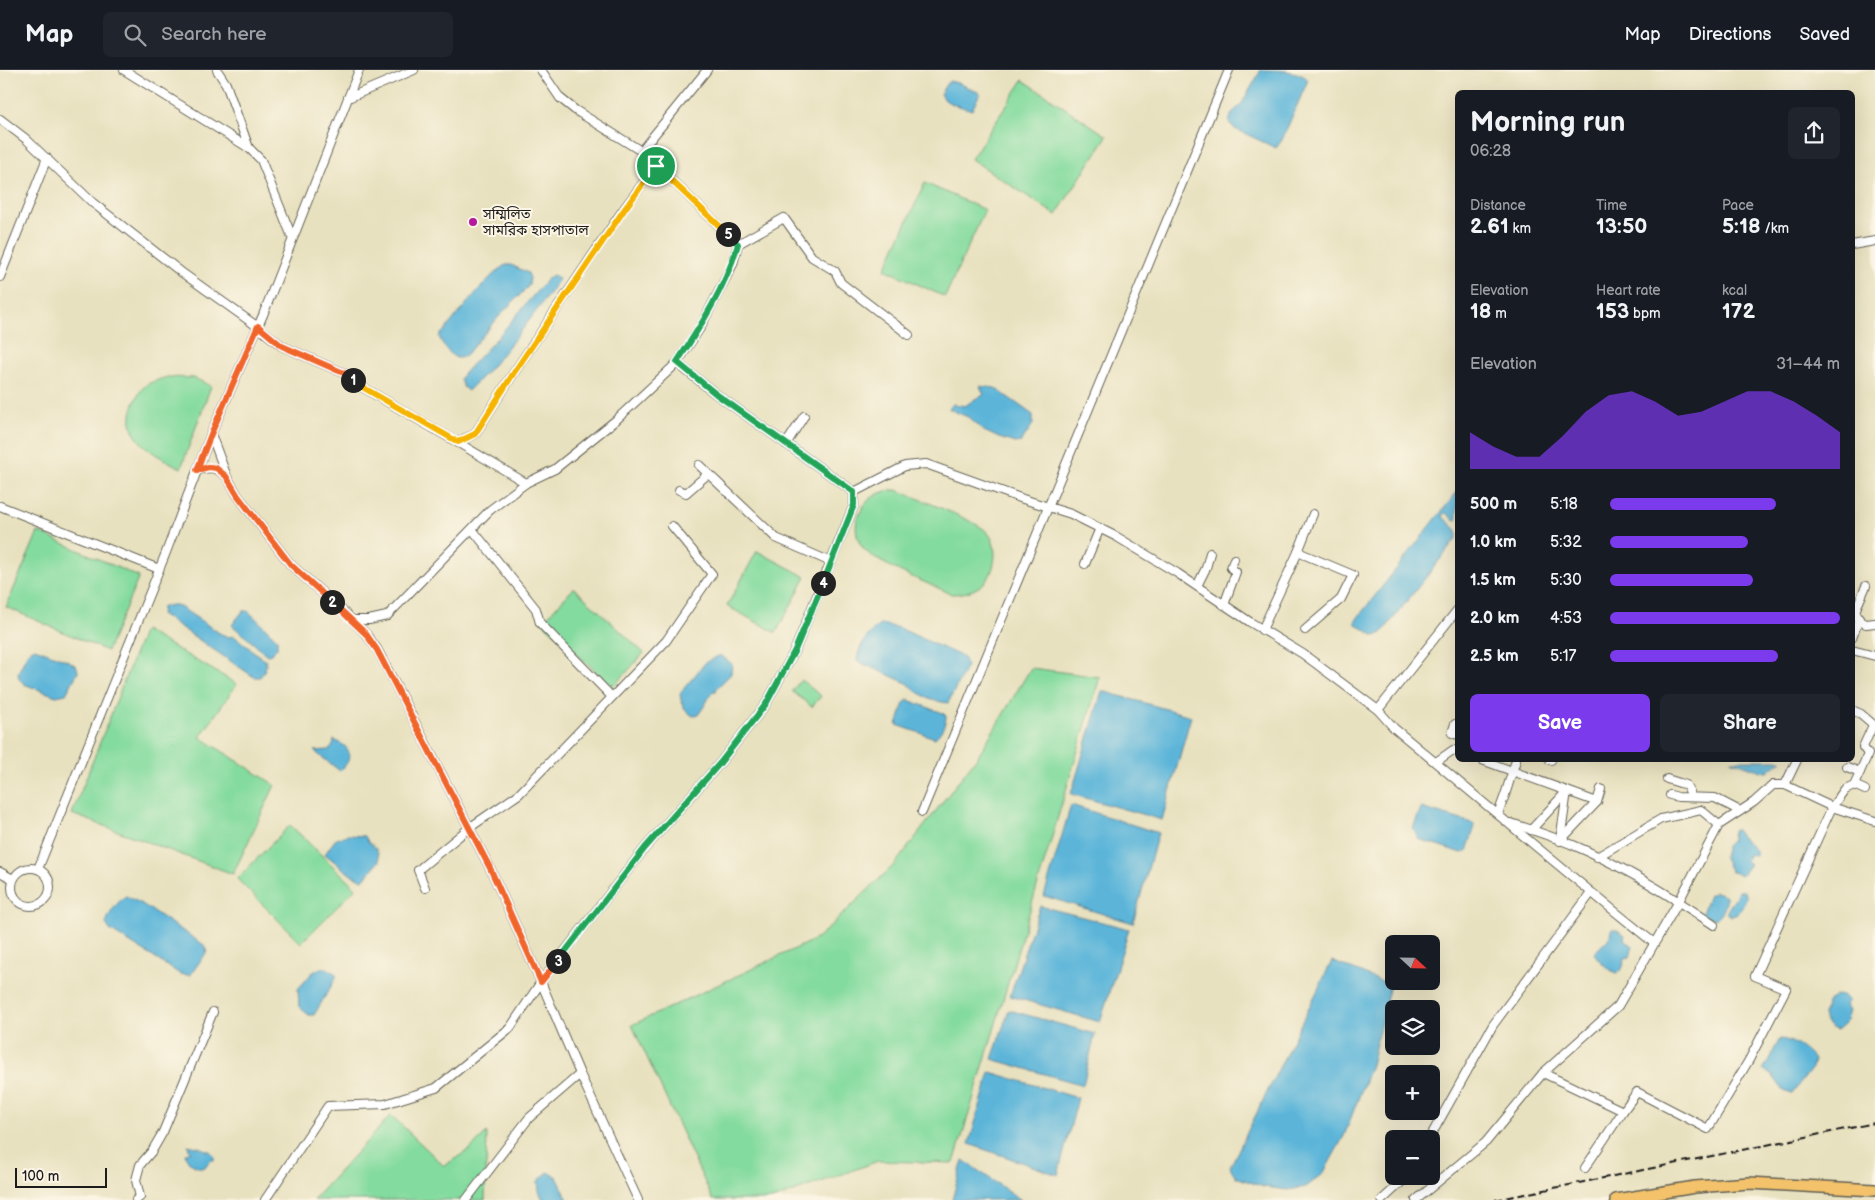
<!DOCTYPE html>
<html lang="en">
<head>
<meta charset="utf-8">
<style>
  body { margin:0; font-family:"Balsamiq Sans","Noto Sans Bengali",sans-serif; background:#20242c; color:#f1f3f6; height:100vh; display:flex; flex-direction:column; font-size:19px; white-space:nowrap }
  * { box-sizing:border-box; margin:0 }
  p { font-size:16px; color:#9ea1a6 }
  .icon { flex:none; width:28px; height:28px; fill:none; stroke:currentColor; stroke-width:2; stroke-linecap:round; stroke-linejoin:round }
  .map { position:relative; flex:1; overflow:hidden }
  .details { position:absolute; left:1455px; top:20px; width:400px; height:672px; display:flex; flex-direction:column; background:#171b24; border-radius:8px; box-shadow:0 5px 20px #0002 }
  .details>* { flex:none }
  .needle { width:32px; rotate:112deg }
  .fabs { position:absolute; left:1385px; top:865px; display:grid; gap:10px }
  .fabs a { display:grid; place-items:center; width:55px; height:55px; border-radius:8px; background:#171b24; box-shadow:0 5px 20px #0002; font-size:25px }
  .scale { position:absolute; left:15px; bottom:12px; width:92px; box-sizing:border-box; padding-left:5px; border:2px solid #1c1c1c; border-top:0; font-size:14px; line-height:18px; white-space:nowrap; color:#1c1c1c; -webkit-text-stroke:4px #fcf5e5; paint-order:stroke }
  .pin { position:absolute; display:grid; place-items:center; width:42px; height:42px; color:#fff; margin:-21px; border:2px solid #fff; border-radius:50%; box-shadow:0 1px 5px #0007 }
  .km { position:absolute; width:25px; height:25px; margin:-12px; border-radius:50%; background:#222; color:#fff; font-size:14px; line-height:25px; text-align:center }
  .round { display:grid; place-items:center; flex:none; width:52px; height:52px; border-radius:8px; background:#20242c }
  .headline { display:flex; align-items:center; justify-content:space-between; height:85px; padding:0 15px }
  h1 { font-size:28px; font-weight:800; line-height:38px }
  .stats { display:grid; grid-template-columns:repeat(3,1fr); gap:8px; height:85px; padding:5px 15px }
  .stats div { display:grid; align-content:center }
  .stats b { font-size:21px; font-weight:800 }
  .stats small { font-size:14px; font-weight:400 }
  .stats p { font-size:14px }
  .chart { height:140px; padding:10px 15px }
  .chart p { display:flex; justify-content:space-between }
  .chart svg { width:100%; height:90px; margin-top:5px; fill:#7c3aed; opacity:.7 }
  .action { display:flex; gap:10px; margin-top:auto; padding:10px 15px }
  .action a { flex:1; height:58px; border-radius:8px; background:#7c3aed; color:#fff; font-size:20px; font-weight:800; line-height:58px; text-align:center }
  .action a+a { background:#20242c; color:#f1f3f6 }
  ul { padding:0 15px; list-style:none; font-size:16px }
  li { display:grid; grid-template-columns:80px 60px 1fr; align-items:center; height:38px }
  li i { height:12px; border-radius:6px; background:#7c3aed }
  header { display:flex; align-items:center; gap:30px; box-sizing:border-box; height:70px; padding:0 25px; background:#171b24; border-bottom:1px solid #363941 }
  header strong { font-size:24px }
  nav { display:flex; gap:28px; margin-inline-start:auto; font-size:18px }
  .search { width:350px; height:45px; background:#20242c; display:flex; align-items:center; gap:12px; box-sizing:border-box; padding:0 18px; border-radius:8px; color:#9ea1a6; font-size:19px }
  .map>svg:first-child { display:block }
</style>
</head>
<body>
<header>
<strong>Map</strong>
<div class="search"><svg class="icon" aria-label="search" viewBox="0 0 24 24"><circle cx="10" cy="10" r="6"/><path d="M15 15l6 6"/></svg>Search here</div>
<nav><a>Map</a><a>Directions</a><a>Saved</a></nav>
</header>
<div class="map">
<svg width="1875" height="1130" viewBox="0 0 1875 1130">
  <rect width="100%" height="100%" fill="#fcf5e5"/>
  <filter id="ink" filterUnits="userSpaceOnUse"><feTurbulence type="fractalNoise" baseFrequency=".02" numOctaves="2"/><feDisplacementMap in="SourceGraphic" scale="10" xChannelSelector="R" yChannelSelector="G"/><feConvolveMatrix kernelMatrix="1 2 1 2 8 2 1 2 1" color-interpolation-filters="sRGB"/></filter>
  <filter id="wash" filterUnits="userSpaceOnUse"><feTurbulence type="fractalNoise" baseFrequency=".0096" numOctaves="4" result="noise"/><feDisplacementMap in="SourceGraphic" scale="20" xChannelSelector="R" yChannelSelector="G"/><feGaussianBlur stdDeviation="1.12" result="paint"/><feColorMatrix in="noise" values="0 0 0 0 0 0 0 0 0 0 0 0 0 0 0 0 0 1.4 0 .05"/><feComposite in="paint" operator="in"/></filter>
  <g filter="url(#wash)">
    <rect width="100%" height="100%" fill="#e8e1bf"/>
    <g fill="#84db9f" stroke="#507c5e">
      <polygon points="1023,10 1107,66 1056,145 971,89"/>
      <polygon points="925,113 985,140 945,227 885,199"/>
      <path d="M 167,307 L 194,308 L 211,316 L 181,398 C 155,385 120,368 134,334 C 143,313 146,314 167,307 Z"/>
      <path d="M 890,420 L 897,420 C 914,427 980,452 988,463 C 998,475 996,494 989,507 C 982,519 965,524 952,524 C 932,515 874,493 863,478 C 856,470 854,454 859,445 C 866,429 874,424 890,420 Z"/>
      <polygon points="38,462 139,507 107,581 6,537"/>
      <polygon points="757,481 806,507 776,563 727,536"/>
      <polygon points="574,518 644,583 613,617 542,552"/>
      <polygon points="144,560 237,614 200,667 275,715 233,804 72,744"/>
      <polygon points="1031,598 1100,607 954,1093 878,1091 772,1130 713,1130 632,955 818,868 895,794 978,686"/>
      <polygon points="801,610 821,626 812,637 792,621"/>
      <polygon points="290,755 356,818 301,873 237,809"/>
      <polygon points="391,1045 444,1096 470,1079 487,1063 485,1130 313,1130"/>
    </g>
    <g fill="#5cb5d9" stroke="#3c687a">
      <path d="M 1261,0 C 1275,0 1301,0 1308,10 L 1282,70 L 1276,78 L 1235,59 L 1229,52 L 1232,43 L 1241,35 Z"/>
      <path d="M 950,11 L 961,14 L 980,23 L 972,40 C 961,36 946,35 940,24 L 947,13 Z"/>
      <path d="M 506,195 L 511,195 L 528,203 L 530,208 L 529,215 L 526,219 L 503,242 L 465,286 C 463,287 460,288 457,288 C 450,286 441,273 439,266 L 446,259 C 456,246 494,199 506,195 Z"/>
      <path d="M 553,205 L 559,208 L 558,211 C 532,248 500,290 468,321 L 463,317 L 460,309 L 464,303 L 498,267 L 548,208 Z"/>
      <polygon points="980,316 995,318 1033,345 1033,354 1021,372 1015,373 999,368 984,361 968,347 949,339 953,334 965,336 975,329 984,325"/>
      <polygon points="1457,422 1457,449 1454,451 1448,444 1445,443 1442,446 1457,460 1457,468 1382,563 1375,566 1356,554 1355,552 1359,546"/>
      <path d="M 172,535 L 177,535 L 221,564 L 229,567 L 234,566 L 266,591 C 267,597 264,602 260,607 L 254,607 L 161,544 L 162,537 Z"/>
      <polygon points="243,541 248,541 277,569 277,578 271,584 267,585 232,555"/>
      <path d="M 881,554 L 899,558 L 963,587 L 967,596 L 948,633 C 936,632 915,624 909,614 L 857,591 C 858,575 869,563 881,554 Z"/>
      <polygon points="35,578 69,591 77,597 78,602 66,624 56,626 24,614 19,609 18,603 26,586 29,581"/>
      <path d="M 718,586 L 722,586 L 732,594 L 731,604 L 717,618 L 716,621 L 712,622 L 705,635 L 698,645 L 693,646 C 684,640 681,634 680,623 L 706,592 Z"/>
      <polygon points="1102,621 1191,646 1162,750 1071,724"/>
      <path d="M 908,630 L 943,643 L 946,646 C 946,654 941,663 935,668 L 897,655 L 904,633 Z"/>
      <path d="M 334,670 C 351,677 355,687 340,701 L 314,681 L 329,680 L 333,675 Z"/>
      <polygon points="1731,690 1782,690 1768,702 1761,701"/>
      <polygon points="1071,735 1158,763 1133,853 1044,826"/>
      <polygon points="1421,738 1472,753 1475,756 1467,781 1462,783 1418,769 1413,758"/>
      <path d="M 1733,760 L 1736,760 C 1742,769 1750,774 1757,783 L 1755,785 L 1749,784 L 1746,790 L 1750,794 L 1742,805 L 1731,802 L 1723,787 L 1726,776 L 1732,770 Z"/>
      <path d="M 347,765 L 365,766 C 370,778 378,772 379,791 L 363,810 L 350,804 L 325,784 L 335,770 Z"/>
      <polygon points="1739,821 1744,821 1747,827 1738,844 1731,846 1727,844 1727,841"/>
      <path d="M 1716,822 L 1726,826 C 1727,836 1723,842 1716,849 L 1708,847 L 1702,843 L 1709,825 Z"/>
      <path d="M 126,826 L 142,834 L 204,875 L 207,882 L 190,905 L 180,904 L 110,860 L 106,854 C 108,844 118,831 126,826 Z"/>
      <polygon points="1040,836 1129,859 1100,952 1010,926"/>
      <path d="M 1612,859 C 1619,859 1619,862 1625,865 L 1624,869 L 1633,876 L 1630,887 L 1625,888 L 1622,900 L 1616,903 C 1610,901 1597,889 1594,883 L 1611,866 Z"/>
      <polygon points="1332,891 1390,915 1371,995 1344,1066 1323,1104 1306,1117 1288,1120 1264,1117 1236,1107 1230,1097"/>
      <polygon points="320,898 327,898 336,904 336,908 314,945 309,945 299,937 298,919 312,903"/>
      <path d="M 1836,925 L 1842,926 L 1848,930 L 1848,932 L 1845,935 L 1849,941 L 1845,953 L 1837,960 C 1829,958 1823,951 1823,944 L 1828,931 Z"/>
      <polygon points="1009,940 1095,964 1083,1015 992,989"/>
      <path d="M 1780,969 C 1790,969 1809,981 1814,990 L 1812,998 L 1792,1024 L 1784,1021 L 1771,1004 L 1763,1000 Z"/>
      <polygon points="990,1002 1078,1028 1058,1105 969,1074"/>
      <path d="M 188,1075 L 202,1078 L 207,1081 L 210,1081 L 214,1086 L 214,1090 L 211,1090 L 204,1098 C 194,1097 187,1093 185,1083 L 190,1082 Z"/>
      <polygon points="963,1090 1021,1130 952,1130"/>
      <polygon points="548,1102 557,1107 568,1130 543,1130 539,1121 538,1111"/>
    </g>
  </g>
  <g filter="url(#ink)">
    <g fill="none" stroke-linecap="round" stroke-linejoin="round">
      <g stroke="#636155" stroke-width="10">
        <g id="minor">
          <polyline points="124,0 249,78"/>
          <polyline points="217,0 226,14 249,78 261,90 292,167"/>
          <polyline points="348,28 414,0"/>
          <polyline points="0,49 26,69 93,133 181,202 258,257 282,276 346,304 357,314 457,372"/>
          <polyline points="641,81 707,0"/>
          <polyline points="738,174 784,148 812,187 835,201 841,213 909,265"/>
          <polyline points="1852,175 1875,171"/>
          <polyline points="0,207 47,88"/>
          <polyline points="677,293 716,324 854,422"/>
          <polyline points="211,364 227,407 238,426 291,495 347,545 366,564 377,579 490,798 541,912 580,1004 638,1130"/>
          <polyline points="786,374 804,346"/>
          <polyline points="699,395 776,468 831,492"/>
          <path d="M 197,400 C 210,397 215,397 225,405"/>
          <polyline points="526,413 457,372 475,364 515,301 623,140 656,96"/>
          <polyline points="679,420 686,423 708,404"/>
          <polyline points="0,436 159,499"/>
          <polyline points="472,459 536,539 540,553 612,627"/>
          <polyline points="1298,482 1353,505 1341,529 1305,560"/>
          <polyline points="1085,494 1100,458"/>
          <polyline points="1197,516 1206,498 1210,483"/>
          <polyline points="1224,535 1236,502 1231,498 1234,489"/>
          <polyline points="1859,549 1855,541 1866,516"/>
          <polyline points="352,550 369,550 387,546 490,440 526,413 555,399 616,350 677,293 700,258 733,194 738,174 641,81 575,40 560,28 541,0"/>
          <polyline points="1859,551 1866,554 1875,553"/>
          <polyline points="1262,560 1298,482 1313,444"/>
          <polyline points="1852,568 1859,549 1857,548"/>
          <polyline points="1852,580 1875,586"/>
          <polyline points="1378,640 1458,539"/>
          <polyline points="1852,640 1861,644 1875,656"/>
          <polyline points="1455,654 1452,663 1458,665"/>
          <polyline points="1482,690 1597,732 1601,719"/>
          <polyline points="1550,690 1551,690"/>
          <polyline points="1436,692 1453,680 1458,682"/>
          <polyline points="1847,697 1860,702"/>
          <polyline points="1667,709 1686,715 1690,722"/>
          <polyline points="1785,715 1797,690"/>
          <polyline points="1854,715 1865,720"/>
          <polyline points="1670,725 1678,727 1715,728 1740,741"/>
          <polyline points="922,742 1229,0"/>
          <polyline points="1498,744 1505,725 1516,690"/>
          <path d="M 1511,753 C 1532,760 1553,767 1573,775 C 1623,796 1670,825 1714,855"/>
          <polyline points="1531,760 1567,721 1560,771 1597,732"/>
          <polyline points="1597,787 1661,749 1701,740 1719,755"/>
          <circle cx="31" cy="817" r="19"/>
          <polyline points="38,799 165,485 211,364 263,245 359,0"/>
          <polyline points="0,802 13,809"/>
          <polyline points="425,818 418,800 469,758 519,724 666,571 712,504 672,456"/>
          <polyline points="1543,1003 1623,1041 1585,1098"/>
          <polyline points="1623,1041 1637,1022 1708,1059 1749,990 1786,919 1755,906 1832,737 1845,719 1854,715 1868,684 1863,677 1873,655"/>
          <polyline points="1429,1069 1493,955 1591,823"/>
          <polyline points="136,1130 140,1127 136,1110 140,1095 152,1081 163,1062 213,942"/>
          <path d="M 265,1130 L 328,1036 L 385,1034 L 436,1018 L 510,958 L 541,912 L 645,778 L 720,693 L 766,634 L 795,580 L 854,435 L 854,422 L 905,396 L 926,394 L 1023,429 L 1071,444 L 1117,467 L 1177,503 L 1250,552 L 1303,584 L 1378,640 L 1394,658 C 1481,730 1566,803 1654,873"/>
          <polyline points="466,1130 529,1048 580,1004"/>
          <polyline points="1382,1130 1408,1106"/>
          <polyline points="1416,1130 1486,1072 1543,1003 1618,936 1679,831 1719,755 1754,732 1773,715 1785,715 1832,737 1875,751"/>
        </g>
      </g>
      <g stroke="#636155" stroke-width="14">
        <polyline id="highway" points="1616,1130 1695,1117 1749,1113 1875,1120"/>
      </g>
      <use href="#minor" stroke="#fff" stroke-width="8"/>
      <use href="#highway" stroke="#f3c26a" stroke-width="11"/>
      <polyline stroke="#1c1c1c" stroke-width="2" stroke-dasharray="8 4" stroke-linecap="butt" points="1495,1130 1875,1053"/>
    </g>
  </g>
  <g fill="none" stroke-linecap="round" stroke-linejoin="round" filter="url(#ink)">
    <g stroke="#fff" stroke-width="10">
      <polyline id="split-1" points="353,310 357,314 458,372 475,364 515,301 624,140 656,96"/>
    </g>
    <g stroke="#fff" stroke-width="10">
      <polyline id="split-2" points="332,532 291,495 238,426 226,406 216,398 209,397 197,400 211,364 258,256 282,276 346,304 353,310"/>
    </g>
    <g stroke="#fff" stroke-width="10">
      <polyline id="split-3" points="332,532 366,564 377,580 490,798 541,912 558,891"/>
    </g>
    <g stroke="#fff" stroke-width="10">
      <polyline id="split-4" points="558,891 645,778 720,693 766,634 795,580 823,513"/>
    </g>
    <g stroke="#fff" stroke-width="10">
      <path id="split-5" d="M 728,164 L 738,174 C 726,216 701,256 677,292 L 716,324 L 854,422 L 854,435 L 823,513"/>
    </g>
    <g stroke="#fff" stroke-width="10">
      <polyline id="split-6" points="656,96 728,164"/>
    </g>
    <use href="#split-1" stroke="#f5b400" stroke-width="6"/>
    <use href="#split-2" stroke="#f0652b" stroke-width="6"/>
    <use href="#split-3" stroke="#f0652b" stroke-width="6"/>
    <use href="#split-4" stroke="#22a559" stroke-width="6"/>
    <use href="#split-5" stroke="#22a559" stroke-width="6"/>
    <use href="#split-6" stroke="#f5b400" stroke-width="6"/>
  </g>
  <circle fill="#b5179e" stroke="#fcf5e5" stroke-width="2" cx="473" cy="152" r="5"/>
  <g text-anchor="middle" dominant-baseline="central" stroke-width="4" stroke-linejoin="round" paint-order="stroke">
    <g font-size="14" fill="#1c1c1c" stroke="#fcf5e5" text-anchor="start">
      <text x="483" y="144">সম্মিলিত<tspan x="483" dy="16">সামরিক হাসপাতাল</tspan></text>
    </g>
  </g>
</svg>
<div class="fabs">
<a><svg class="needle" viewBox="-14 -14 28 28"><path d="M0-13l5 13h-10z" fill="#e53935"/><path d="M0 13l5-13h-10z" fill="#9ea1a6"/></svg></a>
<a><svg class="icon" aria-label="layers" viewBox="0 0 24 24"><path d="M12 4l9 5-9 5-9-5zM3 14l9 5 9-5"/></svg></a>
<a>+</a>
<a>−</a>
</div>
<div class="scale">100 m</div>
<div class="pin" style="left:656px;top:96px;background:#1e9e55"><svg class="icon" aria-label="arrive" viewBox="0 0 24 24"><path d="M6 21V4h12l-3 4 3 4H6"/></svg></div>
<b class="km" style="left:353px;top:310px">1</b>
<b class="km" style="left:332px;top:532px">2</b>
<b class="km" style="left:558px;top:891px">3</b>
<b class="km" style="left:823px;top:513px">4</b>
<b class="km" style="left:728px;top:164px">5</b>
<section class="details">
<div class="headline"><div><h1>Morning run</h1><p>06:28</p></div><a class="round"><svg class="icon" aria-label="share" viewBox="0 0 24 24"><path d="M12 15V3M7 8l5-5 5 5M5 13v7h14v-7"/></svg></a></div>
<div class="stats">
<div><p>Distance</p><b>2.61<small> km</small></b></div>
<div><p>Time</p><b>13:50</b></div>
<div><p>Pace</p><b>5:18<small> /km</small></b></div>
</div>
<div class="stats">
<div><p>Elevation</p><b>18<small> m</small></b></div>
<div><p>Heart rate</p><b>153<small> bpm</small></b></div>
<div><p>kcal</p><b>172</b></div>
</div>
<div class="chart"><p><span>Elevation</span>31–44 m</p>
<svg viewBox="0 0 160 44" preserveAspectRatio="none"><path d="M0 44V26L10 33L20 38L30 38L40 28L50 16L60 8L70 6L80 11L90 18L100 16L110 11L120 6L130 6L140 11L150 18L160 26V44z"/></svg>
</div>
<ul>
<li><b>500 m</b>5:18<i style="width:72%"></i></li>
<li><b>1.0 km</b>5:32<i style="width:60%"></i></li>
<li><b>1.5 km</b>5:30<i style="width:62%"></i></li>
<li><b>2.0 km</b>4:53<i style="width:100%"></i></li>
<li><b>2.5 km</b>5:17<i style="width:73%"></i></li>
</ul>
<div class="action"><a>Save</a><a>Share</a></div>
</section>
</div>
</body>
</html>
